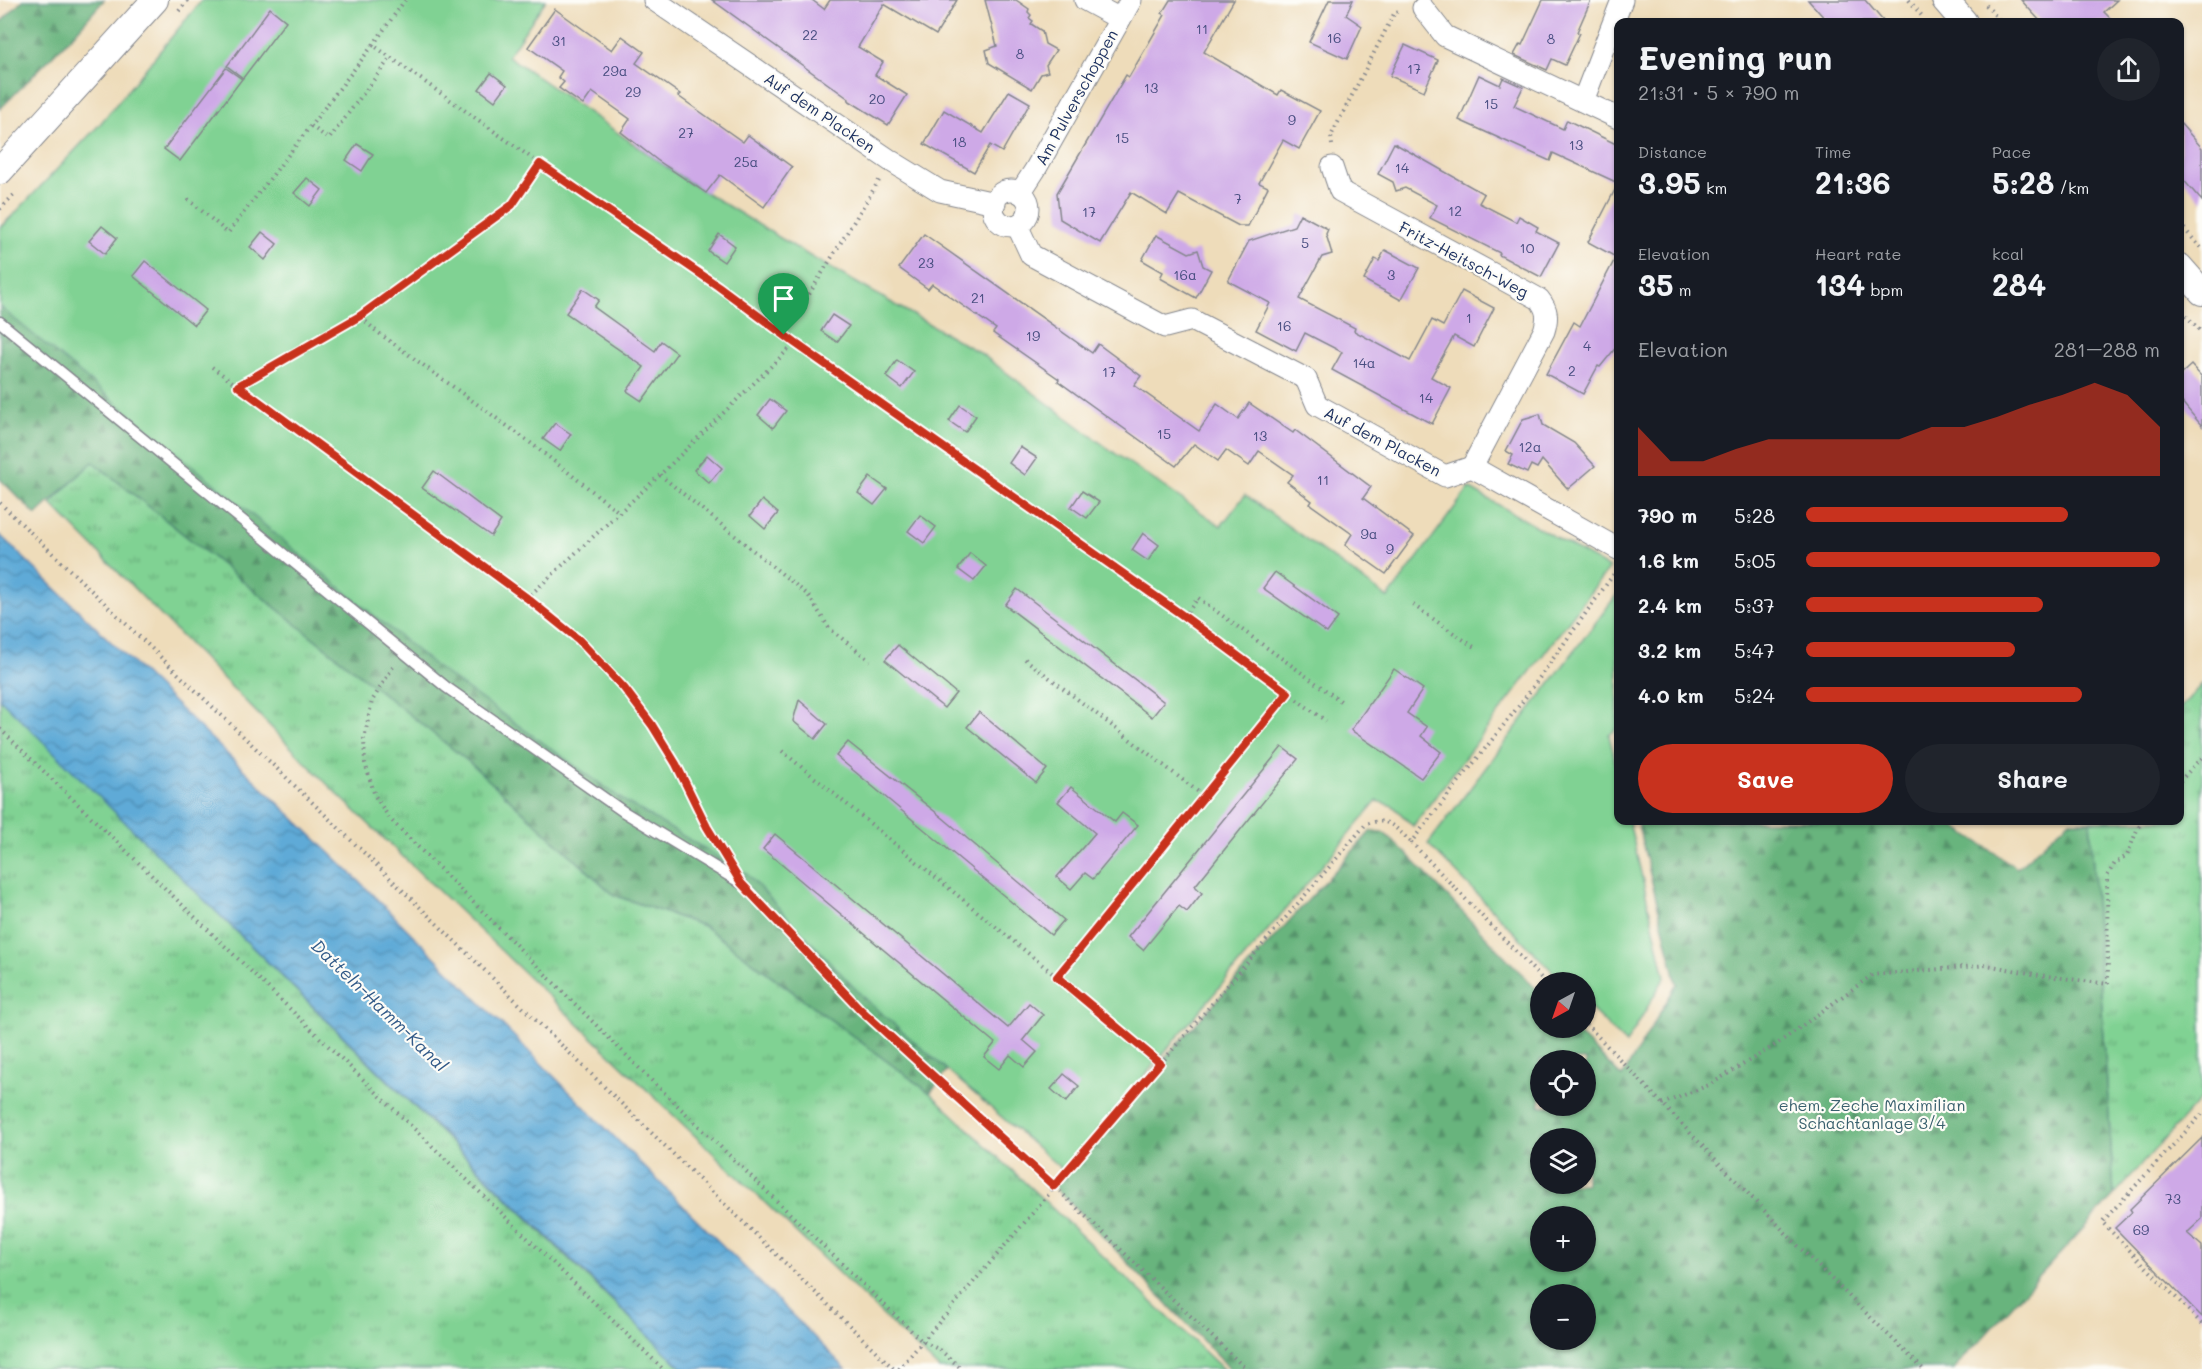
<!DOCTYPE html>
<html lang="en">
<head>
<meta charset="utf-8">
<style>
  body { margin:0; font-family:Mali,sans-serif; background:#20242c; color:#f1f3f6; height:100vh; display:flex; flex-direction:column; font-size:22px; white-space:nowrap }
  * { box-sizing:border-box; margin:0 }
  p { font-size:20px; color:#9ea1a6 }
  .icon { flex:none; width:33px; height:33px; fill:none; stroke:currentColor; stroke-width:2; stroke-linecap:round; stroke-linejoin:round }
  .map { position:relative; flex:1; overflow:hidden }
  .side { position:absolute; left:1614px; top:18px; width:570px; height:807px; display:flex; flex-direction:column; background:#171b24; border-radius:12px; box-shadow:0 2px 4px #0004 }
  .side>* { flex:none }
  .needle { width:39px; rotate:220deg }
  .buttons { position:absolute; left:1530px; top:972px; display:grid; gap:12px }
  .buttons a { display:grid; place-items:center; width:66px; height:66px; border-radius:50%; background:#171b24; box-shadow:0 2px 4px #0004; font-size:30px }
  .pin { position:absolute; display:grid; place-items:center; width:51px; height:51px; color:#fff; margin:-62px -26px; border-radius:50% 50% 50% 0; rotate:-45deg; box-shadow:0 0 6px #0007 }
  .pin .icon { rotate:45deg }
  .round { display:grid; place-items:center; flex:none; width:63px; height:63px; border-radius:32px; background:#20242c }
  .head { display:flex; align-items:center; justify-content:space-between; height:102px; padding:0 24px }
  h1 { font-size:33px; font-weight:700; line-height:45px }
  .metrics { display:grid; grid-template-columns:repeat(3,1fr); gap:9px; height:102px; padding:6px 24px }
  .metrics div { display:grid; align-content:center }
  .metrics b { font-size:30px; font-weight:700 }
  .metrics small { font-size:16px; font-weight:400 }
  .metrics p { font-size:16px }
  .chart { height:168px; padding:12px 24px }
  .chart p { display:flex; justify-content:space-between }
  .chart svg { width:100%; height:108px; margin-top:6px; fill:#c8321e; opacity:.7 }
  .button { display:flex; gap:12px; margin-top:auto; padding:12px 24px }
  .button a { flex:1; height:69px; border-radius:36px; background:#c8321e; color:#fff; font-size:24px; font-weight:700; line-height:69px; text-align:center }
  .button a+a { background:#20242c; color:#f1f3f6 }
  ul { padding:0 24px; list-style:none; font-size:20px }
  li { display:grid; grid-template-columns:96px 72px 1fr; align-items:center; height:45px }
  li i { height:15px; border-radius:8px; background:#c8321e }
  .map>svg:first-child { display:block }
</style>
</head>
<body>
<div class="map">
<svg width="2202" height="1369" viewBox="0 0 2202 1369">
  <defs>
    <pattern id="grass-tufts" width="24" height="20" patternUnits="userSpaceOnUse" patternTransform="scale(1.5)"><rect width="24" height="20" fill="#80d293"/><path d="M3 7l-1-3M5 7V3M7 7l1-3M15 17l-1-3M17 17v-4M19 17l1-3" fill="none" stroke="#68ab7b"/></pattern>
    <pattern id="forest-firs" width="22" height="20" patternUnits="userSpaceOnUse" patternTransform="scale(1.5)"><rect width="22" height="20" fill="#68b47d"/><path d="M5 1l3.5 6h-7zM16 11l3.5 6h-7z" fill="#55936a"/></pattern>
    <pattern id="water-waves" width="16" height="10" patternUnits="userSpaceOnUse" patternTransform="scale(1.5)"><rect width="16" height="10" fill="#5eaad7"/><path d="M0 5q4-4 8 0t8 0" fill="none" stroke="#4d8bb2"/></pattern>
  </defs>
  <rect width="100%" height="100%" fill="#fdfcf7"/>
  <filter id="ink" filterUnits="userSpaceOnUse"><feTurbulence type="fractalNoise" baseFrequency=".0167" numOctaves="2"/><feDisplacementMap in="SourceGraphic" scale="12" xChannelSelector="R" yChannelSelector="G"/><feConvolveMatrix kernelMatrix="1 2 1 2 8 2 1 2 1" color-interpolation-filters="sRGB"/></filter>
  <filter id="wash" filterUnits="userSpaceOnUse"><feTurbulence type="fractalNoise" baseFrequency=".008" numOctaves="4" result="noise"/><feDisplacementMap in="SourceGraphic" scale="24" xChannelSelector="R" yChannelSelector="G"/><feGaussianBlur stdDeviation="1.35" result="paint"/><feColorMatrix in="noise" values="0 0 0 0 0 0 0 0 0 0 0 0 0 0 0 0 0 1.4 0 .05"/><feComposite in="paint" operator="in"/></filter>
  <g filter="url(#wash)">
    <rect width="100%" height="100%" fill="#eedcba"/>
    <g fill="url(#grass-tufts)" stroke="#4e8078" stroke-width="1.5">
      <polygon points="92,461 469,762 614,895 704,926 930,1093 1223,1369 939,1369 332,789 51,504"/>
      <polygon points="2202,684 2202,1097 2114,1195 2090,821 2180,820 2180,708"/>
      <polygon points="0,699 584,1274 683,1369 0,1369 0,1125 2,1121 0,1119"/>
    </g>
    <g fill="url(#forest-firs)" stroke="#42726e" stroke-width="1.5" fill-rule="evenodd">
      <polygon points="23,0 104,0 74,34 0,109 0,23"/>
      <polygon points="13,215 956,1059 930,1093 704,926 614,895 469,762 93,462 36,515 0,479 0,227"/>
      <path d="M 1637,821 L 1947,821 L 2017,868 L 2069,821 L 2090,821 L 2114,1195 L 1954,1369 L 1230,1369 L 1054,1186 L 1160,1063 L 1371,831 L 1383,832 L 1404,851 L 1540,993 L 1540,1028 L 1573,1028 L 1622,1077 L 1677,984 ZM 1540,1060 L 1586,1060 L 1586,1106 L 1540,1106 ZM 1540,1138 L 1586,1138 L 1586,1184 L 1540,1184 ZM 1540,1216 L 1586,1216 L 1586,1262 L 1540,1262 ZM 1540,1294 L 1586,1294 L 1586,1340 L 1540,1340 Z"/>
    </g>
    <g fill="#80d293" stroke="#4e8078" stroke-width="1.5">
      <polygon points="202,0 546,0 508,56 687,181 813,258 980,353 1109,449 1221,526 1245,495 1388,598 1469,488 1609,568 1413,826 1393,806 1377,801 1064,1171 865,999 747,874 626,802 439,669 0,307 0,229 100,124"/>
      <polygon points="1618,593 1618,728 1609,735 1618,774 1618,820 1629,821 1665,977 1626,1044 1586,1004 1586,982 1563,982 1428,844"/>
    </g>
    <polygon fill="url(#water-waves)" stroke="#3c6c9a" stroke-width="1.5" points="0,535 358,880 846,1369 683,1369 74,772 0,699"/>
    <g id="blocks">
      <g fill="#cea9e7">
        <polygon points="712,0 812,0 824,9 830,0 957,0 936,35 884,4 858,47 883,62 875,75 907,95 888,125 848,100 849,99"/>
        <polygon points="985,0 1016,0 1029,9 1028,12 1031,15 1029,18 1033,21 1031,24 1042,31 1045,44 1056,50 1046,65 1048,72 1041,74 1032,89 989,63 986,50 997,46"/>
        <polygon points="1170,0 1234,0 1204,52 1278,95 1281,90 1320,111 1299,149 1283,140 1259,183 1268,187 1248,226 1239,226 1179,194 1167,214 1131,192 1100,243 1060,219 1057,193 1126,75 1129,77 1165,15 1162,13"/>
        <polygon points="1329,0 1353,0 1346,15 1362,26 1347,59 1309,42"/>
        <polygon points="1543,0 1591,0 1577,32 1580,33 1565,65 1552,59 1547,70 1514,55 1520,44 1522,45"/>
        <polygon points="1808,0 1865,0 1884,22 1828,22"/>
        <polygon points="2021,0 2117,0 2104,12 2114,22 2041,22"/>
        <polygon points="270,8 286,21 243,78 227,66"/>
        <polygon points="555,9 612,50 622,36 644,52 636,63 680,94 678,96 743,142 748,135 792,167 764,207 720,175 706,193 657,160 621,132 630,119 592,92 583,105 559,88 564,82 558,77 562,71 528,47"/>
        <polygon points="1405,45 1438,60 1424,91 1390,76"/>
        <polygon points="226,68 242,79 180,161 164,149"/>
        <polygon points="491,73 507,85 495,101 479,89"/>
        <polygon points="1479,75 1500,85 1503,78 1523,87 1514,106 1563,129 1567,120 1618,145 1618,183 1553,153 1550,161 1459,120"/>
        <polygon points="1009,91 1030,103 1002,152 990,145 974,172 924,144 944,110 983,133"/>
        <polygon points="2180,123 2202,148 2202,201 2180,176"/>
        <polygon points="1394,143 1484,194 1479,203 1516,222 1519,216 1538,227 1536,231 1559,243 1541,277 1499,255 1500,253 1430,218 1437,205 1405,188 1396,191 1393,182 1378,174"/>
        <polygon points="357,144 373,154 362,171 346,160"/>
        <polygon points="307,178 322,190 310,206 294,193"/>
        <polygon points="1618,184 1618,345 1600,367 1598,366 1583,394 1546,374 1574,322 1580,326 1616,257 1588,242"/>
        <polygon points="1300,214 1328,229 1326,234 1332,254 1322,257 1299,299 1355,328 1354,331 1410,361 1432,320 1443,326 1462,291 1494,308 1474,347 1454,336 1431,377 1451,388 1432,424 1332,370 1342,352 1305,333 1296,351 1256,330 1270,303 1228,281 1249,241 1294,226"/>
        <polygon points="102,226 117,238 105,254 89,241"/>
        <polygon points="262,232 277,244 265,260 250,247"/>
        <polygon points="719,234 735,246 724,262 708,251"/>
        <polygon points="924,234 1092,353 1098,344 1141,376 1134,385 1199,431 1217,404 1238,419 1249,403 1293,433 1295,430 1371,487 1363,498 1414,536 1386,574 1345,545 1352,534 1310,504 1312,501 1287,482 1293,475 1259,451 1249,466 1226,450 1218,461 1194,444 1176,466 1058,381 1059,379 993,333 996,329 932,284 928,289 899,268"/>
        <polygon points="1156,235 1189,253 1198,250 1203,266 1211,270 1196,298 1160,278 1163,272 1142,260"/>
        <polygon points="1385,250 1419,268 1401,300 1364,280 1375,259 1379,261"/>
        <polygon points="145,261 206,310 194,325 133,276"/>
        <polygon points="583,289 599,300 594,307 655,351 661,341 677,353 642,401 627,391 644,367 566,313"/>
        <polygon points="832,315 849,326 837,342 821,331"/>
        <polygon points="897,360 914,372 902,388 886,376"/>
        <polygon points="2191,365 2202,377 2202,426 2180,400 2180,375"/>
        <polygon points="770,399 786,411 773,428 758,415"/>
        <polygon points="960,405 976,416 965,432 949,421"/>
        <polygon points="1540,414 1543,425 1574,443 1595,466 1568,489 1542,460 1537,468 1531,465 1527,473 1508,464 1513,455 1506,451 1523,419"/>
        <polygon points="555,423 571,434 560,451 543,439"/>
        <polygon points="1020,447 1037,458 1025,475 1009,463"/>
        <polygon points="707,455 722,468 709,483 694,470"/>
        <polygon points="434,471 501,521 491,536 422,488"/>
        <polygon points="870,477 887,489 874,505 858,493"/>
        <polygon points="1082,491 1099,502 1087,518 1071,507"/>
        <polygon points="762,500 778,513 765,529 750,516"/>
        <polygon points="920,515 936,527 924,543 908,531"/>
        <polygon points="1143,533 1159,545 1148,561 1132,550"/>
        <polygon points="970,553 986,566 974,581 958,569"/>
        <polygon points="1275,572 1338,618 1327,633 1263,588"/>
        <polygon points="1017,589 1164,702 1152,717 1005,605"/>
        <polygon points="898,645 956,693 944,708 885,660"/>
        <polygon points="1394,669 1423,689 1407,713 1427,727 1421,736 1441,752 1421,778 1351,730"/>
        <polygon points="799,700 827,724 815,739 793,721"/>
        <polygon points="979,712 1047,769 1036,783 967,727"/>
        <polygon points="848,742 943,818 1064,920 1051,935 836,756"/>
        <polygon points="1282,747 1298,759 1195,886 1202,893 1187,912 1179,906 1143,950 1128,937"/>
        <polygon points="1071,787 1115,822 1122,813 1138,825 1093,879 1085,873 1071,889 1057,877 1095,833 1058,802"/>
        <polygon points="775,834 1008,1028 1029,1003 1043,1015 1023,1040 1037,1052 1024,1067 1010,1055 999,1069 984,1057 995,1043 763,849"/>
        <polygon points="1064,1074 1079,1086 1066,1102 1051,1089"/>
        <polygon points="2202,1138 2202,1219 2187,1233 2202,1246 2202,1317 2115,1228 2132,1212 2130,1209"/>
      </g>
    </g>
  </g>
  <g filter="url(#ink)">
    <use href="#blocks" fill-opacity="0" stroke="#84868c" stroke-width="1.5"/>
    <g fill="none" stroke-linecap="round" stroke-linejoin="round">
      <g stroke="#84868c" stroke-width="13">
        <polyline id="service" points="0,322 446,687 624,812 741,883"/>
      </g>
      <g stroke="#84868c" stroke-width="23">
        <g id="minor">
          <polyline points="654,0 891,161 940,191 995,203"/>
          <polyline points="1085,0 1120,19"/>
          <polyline points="1423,8 1445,36 1618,118"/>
          <polyline points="1583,101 1622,0"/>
          <path d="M 1332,167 L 1340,191 L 1539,299 C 1548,310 1548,318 1544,331 L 1472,467"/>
          <circle cx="1011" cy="208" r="18"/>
          <polyline points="1020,193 1035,170 1131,0"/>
          <polyline points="1017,225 1031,255 1165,327 1192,320 1306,379 1317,405 1445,476 1472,467 1618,549"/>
        </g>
      </g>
      <g stroke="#84868c" stroke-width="28">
        <g id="tertiary">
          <polyline points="1945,0 1964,22"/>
          <polyline points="0,171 155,0"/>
          <polyline points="2180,267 2202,292"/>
        </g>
      </g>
      <g stroke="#84868c" stroke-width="4" stroke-dasharray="1.5 4.5" stroke-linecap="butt">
        <polyline points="1909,0 1922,16"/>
        <polyline points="1986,5 2001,22"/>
        <polyline points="179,11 188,0"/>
        <polyline points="373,45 405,0"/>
        <polyline points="311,126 329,139 391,57"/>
        <polyline points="1332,145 1331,136 1395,12 1401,11"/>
        <polyline points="540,164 512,205 360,316 376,331 528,441 619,512"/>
        <polyline points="188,199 228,233 373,45 540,164 718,286 795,343 1184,617 1326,721"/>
        <polyline points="0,209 16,193"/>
        <polyline points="2180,224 2202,249"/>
        <polyline points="2182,311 2202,333"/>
        <polyline points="784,335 880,179"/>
        <polyline points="212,367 527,598 660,475 795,343"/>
        <polyline points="238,386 360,316"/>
        <polyline points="660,475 808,595 829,628 870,661"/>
        <polyline points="0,503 318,808 894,1369"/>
        <polyline points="527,598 579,641 624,689 652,725 676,764 720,848"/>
        <polyline points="1413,605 1477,649"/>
        <polyline points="1184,617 1198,598 1342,702"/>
        <polyline points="1025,659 1205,797"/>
        <polyline points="393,667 372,701 364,739 365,763 375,796 390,819 649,1078 922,1341 940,1350 962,1369"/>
        <polyline points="0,729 663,1369"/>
        <polyline points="782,751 1057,977"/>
        <polyline points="2180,781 2202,757"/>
        <polyline points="753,896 860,1009 1054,1186 1246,1369"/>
        <polyline points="1545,982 1411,842 1522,702 1616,571"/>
        <polyline points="1586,1024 1803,1251 1923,1369"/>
        <polyline points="1160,1063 1057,977 1288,693"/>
        <polyline points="1662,1104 1709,1085 1777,1044 1872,975 1987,965 2039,975 2108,984 2107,876 2115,863 2127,856 2137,830 2144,820"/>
        <polyline points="2202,1114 2102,1222 2202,1324"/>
        <path d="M 899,1369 L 1366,824 C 1389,816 1395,828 1411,842"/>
      </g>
      <use href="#service" stroke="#fff" stroke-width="10"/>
      <use href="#minor" stroke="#fff" stroke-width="21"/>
      <use href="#tertiary" stroke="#fff" stroke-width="26"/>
    </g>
  </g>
  <g fill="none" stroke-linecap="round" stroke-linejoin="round" filter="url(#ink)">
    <g stroke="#fff" stroke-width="12">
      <polygon id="route" points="540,164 718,286 795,343 1185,617 1288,693 1057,977 1160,1063 1054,1186 860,1009 741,883 707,827 676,764 652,725 624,688 579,640 527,598 238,386 360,316 512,205"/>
    </g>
    <use href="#route" stroke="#c8321e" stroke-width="8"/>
  </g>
  <g text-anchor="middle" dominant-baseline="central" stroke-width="4.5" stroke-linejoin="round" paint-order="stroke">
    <g font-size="14" fill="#484e80">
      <text x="1202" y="28">11</text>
      <text x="810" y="34">22</text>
      <text x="1334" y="37">16</text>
      <text x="1551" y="38">8</text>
      <text x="559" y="40">31</text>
      <text x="1020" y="53">8</text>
      <text x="1414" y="68">17</text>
      <text x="615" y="70">29a</text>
      <text x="1151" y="87">13</text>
      <text x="633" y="91">29</text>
      <text x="877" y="98">20</text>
      <text x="1491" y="103">15</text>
      <text x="1292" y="119">9</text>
      <text x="686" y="132">27</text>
      <text x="1122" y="137">15</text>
      <text x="959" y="141">18</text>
      <text x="1576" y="144">13</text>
      <text x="746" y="161">25a</text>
      <text x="1402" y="167">14</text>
      <text x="1238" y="198">7</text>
      <text x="1455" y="210">12</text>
      <text x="1089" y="211">17</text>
      <text x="1305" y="242">5</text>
      <text x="1527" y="247">10</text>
      <text x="926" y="262">23</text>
      <text x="1185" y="274">16a</text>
      <text x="1391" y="274">3</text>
      <text x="978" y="297">21</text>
      <text x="1469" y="317">1</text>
      <text x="1284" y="325">16</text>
      <text x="1033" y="335">19</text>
      <text x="1587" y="345">4</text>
      <text x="1364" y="362">14a</text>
      <text x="1572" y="370">2</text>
      <text x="1109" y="371">17</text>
      <text x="1426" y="397">14</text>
      <text x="1164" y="433">15</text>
      <text x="1260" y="435">13</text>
      <text x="1530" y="446">12a</text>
      <text x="1323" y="479">11</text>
      <text x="1369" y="533">9a</text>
      <text x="1390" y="548">9</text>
      <text x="2173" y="1198">73</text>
      <text x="2141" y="1229">69</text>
    </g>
    <g font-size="16" fill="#1b2f5e" stroke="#fdfcf7">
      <text transform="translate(1076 97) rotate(-61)">Am Pulverschoppen</text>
      <text transform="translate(820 112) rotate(34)">Auf dem Placken</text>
      <text transform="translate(1464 259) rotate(28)">Fritz-Heitsch-Weg</text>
      <text transform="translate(1383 441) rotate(28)">Auf dem Placken</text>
    </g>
    <g font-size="16" fill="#39606e" stroke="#fdfcf7">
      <text x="1872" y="1104">ehem. Zeche Maximilian<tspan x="1872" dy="18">Schachtanlage 3/4</tspan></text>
    </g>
    <g font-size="18" font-style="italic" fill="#325a88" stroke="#fdfcf7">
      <text transform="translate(380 1005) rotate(44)">Datteln-Hamm-Kanal</text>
    </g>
  </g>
</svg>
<div class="buttons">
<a><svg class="needle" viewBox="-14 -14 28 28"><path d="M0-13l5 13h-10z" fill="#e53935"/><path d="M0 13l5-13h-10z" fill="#9ea1a6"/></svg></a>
<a><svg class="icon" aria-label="locate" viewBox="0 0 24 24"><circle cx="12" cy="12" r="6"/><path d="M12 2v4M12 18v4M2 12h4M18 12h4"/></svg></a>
<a><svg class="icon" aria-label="layers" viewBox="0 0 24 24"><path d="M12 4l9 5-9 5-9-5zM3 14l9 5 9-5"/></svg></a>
<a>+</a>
<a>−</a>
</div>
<div class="pin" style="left:784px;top:335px;background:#1e9e55"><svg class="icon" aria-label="arrive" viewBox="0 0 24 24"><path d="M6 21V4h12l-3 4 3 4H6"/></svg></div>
<section class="side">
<div class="head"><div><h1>Evening run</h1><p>21:31 · 5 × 790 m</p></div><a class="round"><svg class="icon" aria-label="share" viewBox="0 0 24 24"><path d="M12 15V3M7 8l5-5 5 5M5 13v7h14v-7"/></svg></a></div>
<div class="metrics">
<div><p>Distance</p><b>3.95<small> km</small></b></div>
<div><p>Time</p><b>21:36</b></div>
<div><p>Pace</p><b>5:28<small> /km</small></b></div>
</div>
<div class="metrics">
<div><p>Elevation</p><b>35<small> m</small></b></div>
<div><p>Heart rate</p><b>134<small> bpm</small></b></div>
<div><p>kcal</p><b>284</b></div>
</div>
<div class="chart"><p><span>Elevation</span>281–288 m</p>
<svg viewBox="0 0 160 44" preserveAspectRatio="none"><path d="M0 44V24L10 38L20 38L30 33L40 29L50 29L60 29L70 29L80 29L90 24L100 24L110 20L120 15L130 11L140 6L150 11L160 24V44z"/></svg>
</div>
<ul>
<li><b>790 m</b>5:28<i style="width:74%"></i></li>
<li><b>1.6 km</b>5:05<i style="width:100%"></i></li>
<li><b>2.4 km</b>5:37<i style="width:67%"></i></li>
<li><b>3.2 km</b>5:47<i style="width:59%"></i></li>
<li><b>4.0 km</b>5:24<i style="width:78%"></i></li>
</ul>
<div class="button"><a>Save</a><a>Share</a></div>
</section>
</div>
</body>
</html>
